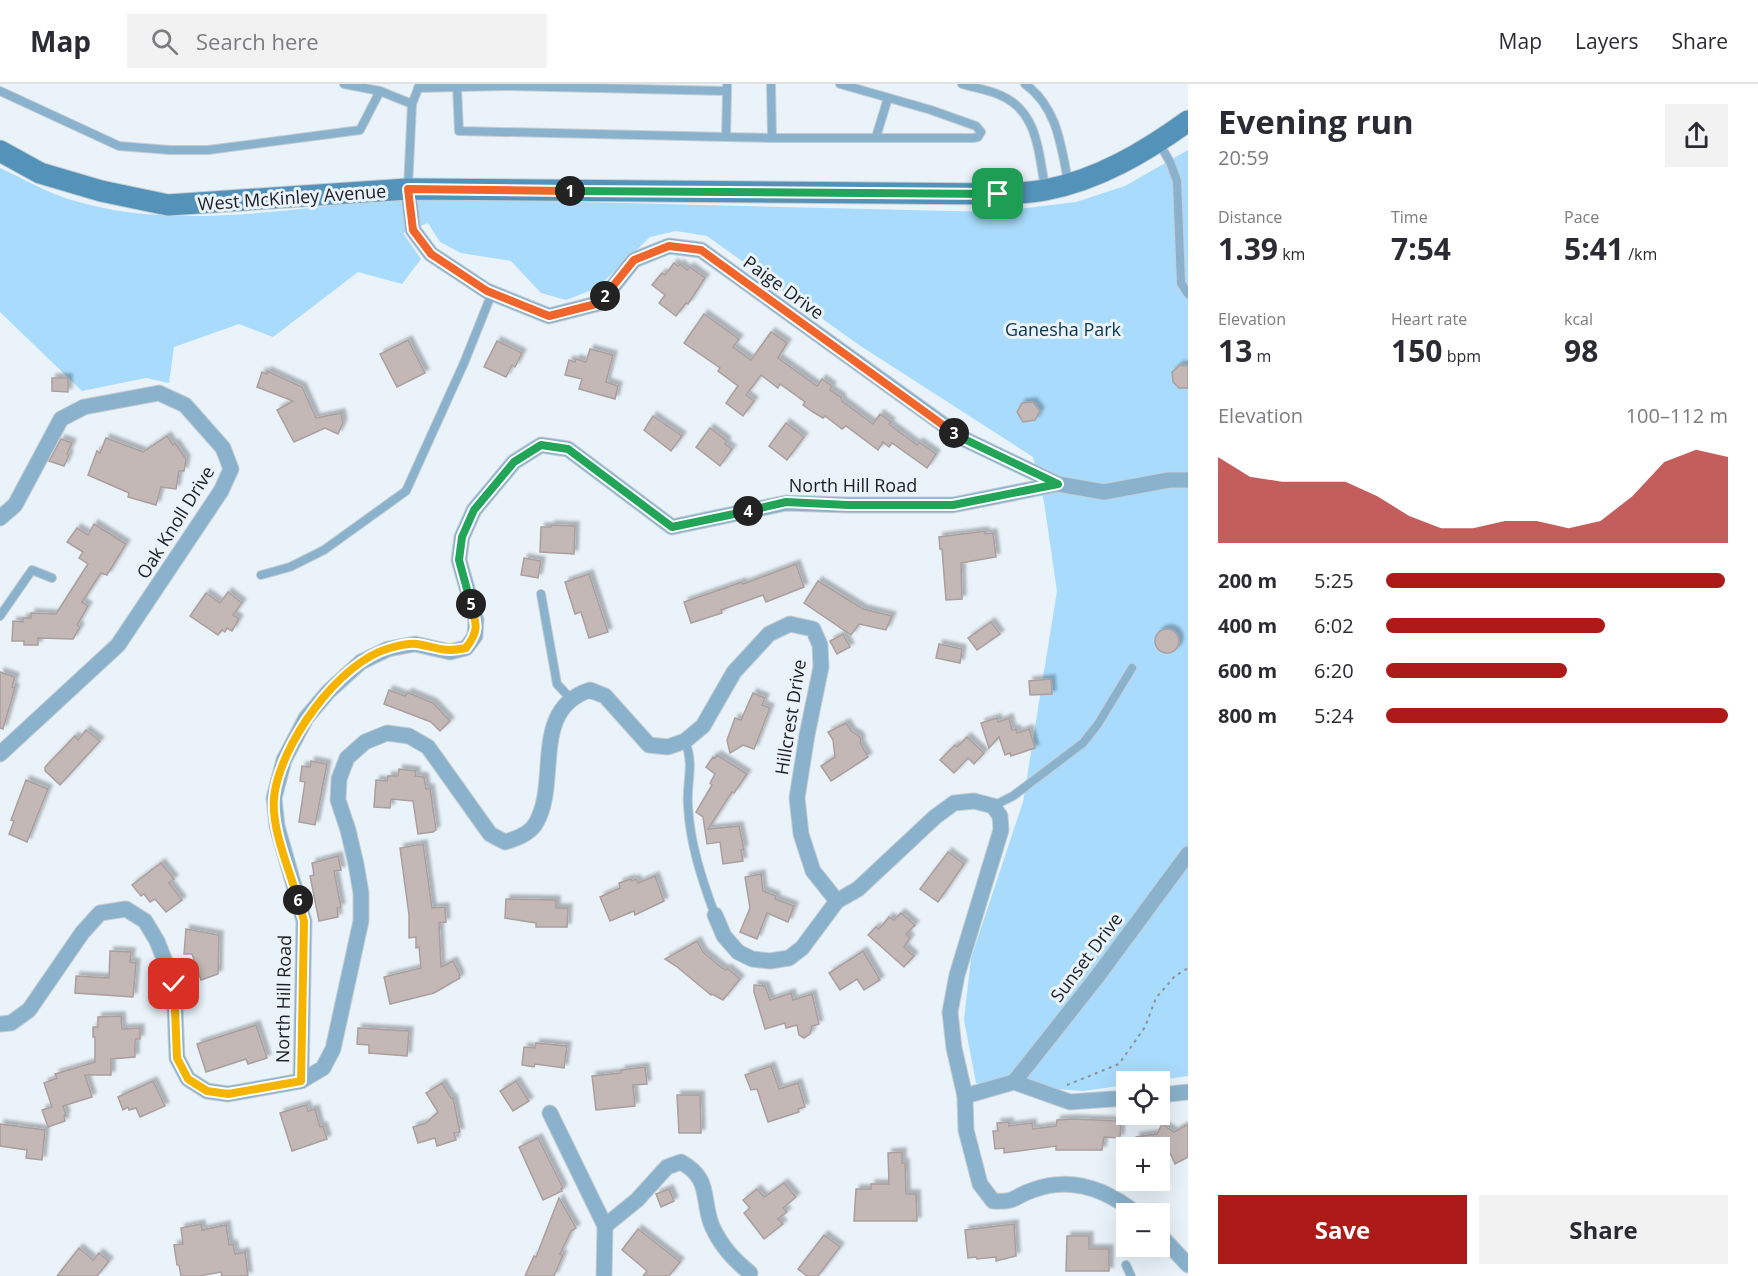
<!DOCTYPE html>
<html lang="en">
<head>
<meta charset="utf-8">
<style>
  body { margin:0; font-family:"Open Sans",sans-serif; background:#f2f2f3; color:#2b2b33; height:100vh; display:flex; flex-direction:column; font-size:22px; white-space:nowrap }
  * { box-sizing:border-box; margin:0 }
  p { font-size:20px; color:#7c7c81 }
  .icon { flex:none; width:33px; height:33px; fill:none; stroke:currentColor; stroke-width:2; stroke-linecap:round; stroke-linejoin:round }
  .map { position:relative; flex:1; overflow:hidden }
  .drawer { display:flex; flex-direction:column; background:#fff; width:570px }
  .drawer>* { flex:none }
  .controls { position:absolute; left:1116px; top:987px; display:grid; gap:12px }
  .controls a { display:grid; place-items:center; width:54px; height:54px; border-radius:0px; background:#fff; box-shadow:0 6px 24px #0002; font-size:30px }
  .pin { position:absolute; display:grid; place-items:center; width:51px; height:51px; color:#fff; margin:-26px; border-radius:12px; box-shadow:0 3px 9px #0006 }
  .km { position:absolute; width:30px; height:30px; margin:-15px; border-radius:50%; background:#222; color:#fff; font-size:16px; line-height:30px; text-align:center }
  .round { display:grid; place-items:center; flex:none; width:63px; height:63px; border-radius:0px; background:#f2f2f3 }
  .headline { display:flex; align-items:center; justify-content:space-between; height:102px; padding:0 30px }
  h1 { font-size:33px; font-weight:700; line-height:45px }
  .metrics { display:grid; grid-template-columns:repeat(3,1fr); gap:9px; height:102px; padding:6px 30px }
  .metrics div { display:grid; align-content:center }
  .metrics b { font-size:30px; font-weight:700 }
  .metrics small { font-size:16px; font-weight:400 }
  .metrics p { font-size:16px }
  .chart { height:168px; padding:12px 30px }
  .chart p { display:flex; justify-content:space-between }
  .chart svg { width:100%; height:108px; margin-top:6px; fill:#ac1b18; opacity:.7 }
  .button { display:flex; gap:12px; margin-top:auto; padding:12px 30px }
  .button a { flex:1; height:69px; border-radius:0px; background:#ac1b18; color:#fff; font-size:24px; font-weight:700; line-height:69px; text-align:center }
  .button a+a { background:#f2f2f3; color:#2b2b33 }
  ul { padding:0 30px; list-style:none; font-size:20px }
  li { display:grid; grid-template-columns:96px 72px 1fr; align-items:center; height:45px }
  li i { height:15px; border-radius:8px; background:#ac1b18 }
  header { display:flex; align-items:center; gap:36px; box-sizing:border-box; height:84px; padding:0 30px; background:#fff; border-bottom:2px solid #e1e1e2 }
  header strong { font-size:28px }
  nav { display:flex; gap:33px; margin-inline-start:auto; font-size:21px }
  .search { width:420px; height:54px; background:#f2f2f3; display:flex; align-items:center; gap:15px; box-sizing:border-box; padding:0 21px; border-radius:0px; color:#7c7c81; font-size:22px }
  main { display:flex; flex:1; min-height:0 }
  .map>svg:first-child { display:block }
</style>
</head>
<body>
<header>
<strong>Map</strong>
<div class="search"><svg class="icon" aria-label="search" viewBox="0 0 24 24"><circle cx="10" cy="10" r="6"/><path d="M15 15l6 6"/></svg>Search here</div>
<nav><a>Map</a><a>Layers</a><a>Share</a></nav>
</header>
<main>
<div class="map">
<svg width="1188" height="1192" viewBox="0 0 1188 1192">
  <defs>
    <filter id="shadow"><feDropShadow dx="4" dy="-4" stdDeviation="1.5" flood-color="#0004"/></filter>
  </defs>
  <rect width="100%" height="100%" fill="#eaf3fa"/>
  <path fill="#a9dbfc" d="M 1188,66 L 1188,992 L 1149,997 L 1126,998 L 1126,1001 L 1083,1007 L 976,999 L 964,936 L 971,874 L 1023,718 L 1057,507 L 1044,418 L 1033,373 L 859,261 L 707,152 L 676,147 L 650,153 L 597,204 L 566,216 L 541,209 L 511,177 L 461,169 L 440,158 L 428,139 L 403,149 L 421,175 L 402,200 L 358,188 L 273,253 L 239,240 L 174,263 L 169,299 L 146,294 L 82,307 L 0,228 L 0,84 C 24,95 49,110 75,117 C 177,147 287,124 391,116 C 414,115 437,115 459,115 L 993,128 L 1076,118 L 1125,102 Z"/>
  <g fill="#c4b8b6" stroke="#aa9f9e" stroke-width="1.5" filter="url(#shadow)">
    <polygon points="674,179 678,182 680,180 687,186 690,183 705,194 688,220 686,219 676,232 659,219 665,211 652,201 662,189 665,191"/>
    <polygon points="704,230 739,255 733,263 751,276 771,248 787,259 778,274 817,302 822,295 832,302 830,306 841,313 842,317 873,340 880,330 891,338 889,340 894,344 917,361 919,358 936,370 927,384 892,359 889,363 883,358 878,366 846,342 842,345 825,332 823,334 813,328 803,321 805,318 780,300 778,304 761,291 746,311 754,317 743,332 726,319 738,302 718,287 720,284 684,259"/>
    <polygon points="408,256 425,289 397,303 380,270"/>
    <polygon points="497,257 522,269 515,283 512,281 506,293 484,283"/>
    <polygon points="590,265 613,271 606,298 618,302 615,315 579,305 582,295 565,291 569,276 575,278 576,275 586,278"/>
    <polygon points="1180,281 1188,282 1188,304 1179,304 1173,298 1172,288"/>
    <polygon points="267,287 302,303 316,334 341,329 343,339 338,350 325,344 294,358 277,326 293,317 257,303 262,288 267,290"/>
    <polygon points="52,294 68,294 68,308 52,307"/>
    <polygon points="1033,318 1040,327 1035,336 1023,338 1017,328 1022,319"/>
    <polygon points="653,332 682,352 671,367 644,346"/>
    <polygon points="786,339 804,353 787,376 769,362"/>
    <polygon points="710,344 727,357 725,360 732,365 720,382 696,363"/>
    <polygon points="167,352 173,361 175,359 186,375 184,387 179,387 176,405 161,403 156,421 128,413 129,409 88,391 97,367 100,369 106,354 143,368"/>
    <polygon points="61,355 72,359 67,370 69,371 64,382 49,377"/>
    <polygon points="94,440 126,460 107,491 101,489 82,518 88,522 77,541 80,543 73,555 38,554 38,561 24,561 24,557 12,557 13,537 23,538 23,534 31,534 31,529 56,530 88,480 79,474 83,468 67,458 77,444 88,451"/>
    <polygon points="551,441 575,442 574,470 540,468 541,443 551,443"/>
    <polygon points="985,447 985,450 993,449 996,473 961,479 962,515 946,516 942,465 940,465 939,453"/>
    <polygon points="524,474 541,477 538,494 521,491"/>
    <polygon points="796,480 804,503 766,518 763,511 721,526 722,529 691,539 684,518 742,498 743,500"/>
    <polygon points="589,490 608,548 589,554 581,528 575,530 565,498"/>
    <polygon points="818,497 863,525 892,532 886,546 859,540 851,551 804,519"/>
    <polygon points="228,508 242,519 233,531 239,535 232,547 227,544 225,548 222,546 218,551 190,532 206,509 220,519"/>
    <polygon points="991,538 1000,550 977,566 968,554"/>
    <circle cx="1167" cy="557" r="12"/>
    <polygon points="843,550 850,563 837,570 830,557"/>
    <polygon points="939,560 962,565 960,579 936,574"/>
    <polygon points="0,588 15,593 12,603 15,604 3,645 0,644"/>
    <polygon points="1051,595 1052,610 1030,611 1029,597"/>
    <polygon points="389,606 405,612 407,609 409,609 433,619 450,637 440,647 431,638 384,620"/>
    <polygon points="753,609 765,614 762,621 770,624 754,665 743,661 730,669 727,656 735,634 741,636"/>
    <polygon points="997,634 998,638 1009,634 1012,646 1016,645 1017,649 1029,645 1035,664 1011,672 1010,669 1005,671 999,653 989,664 981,639"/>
    <polygon points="846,639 852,648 858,651 861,655 860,659 868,673 831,697 821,682 835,673 833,656 828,648"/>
    <polygon points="86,646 100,657 60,701 45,687 45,683 75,652 78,656"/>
    <polygon points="967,653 984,669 974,680 968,674 954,689 940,676 955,661 957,663"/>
    <polygon points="717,671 747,690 734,709 732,708 708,745 739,742 744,765 741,766 743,777 723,780 720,758 707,760 703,733 696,728 712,701 710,699 715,690 706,683 713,673 715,674"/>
    <polygon points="311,677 327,680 315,741 299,738 305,698 300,697 302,682 310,683"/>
    <polygon points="399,685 416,687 415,692 424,693 426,705 430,704 436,746 433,748 418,750 413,717 391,715 390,724 374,723 376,696 387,697 388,692 398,692"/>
    <polygon points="26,696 48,705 27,758 9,750 14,737 11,736"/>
    <polygon points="423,760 432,824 445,823 446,838 439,839 441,883 453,877 460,891 459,892 460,894 434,909 390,920 384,893 421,884 419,863 416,864 416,853 409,854 409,831 400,764"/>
    <polygon points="948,768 964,780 938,818 920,805"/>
    <polygon points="338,772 341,786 334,787 341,823 337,824 338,833 319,837 310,792 314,791 312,779"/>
    <polygon points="161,779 174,795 169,799 182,816 166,828 155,815 150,818 144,810 141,812 132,801"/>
    <polygon points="761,790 763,807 776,812 775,815 794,822 788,838 767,829 757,855 740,848 750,824 745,793"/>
    <polygon points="655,792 664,817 635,831 634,827 610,837 600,813 620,804 619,799 631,795 632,797 636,795 638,799"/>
    <polygon points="506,815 556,816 556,824 568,824 567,843 536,843 536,839 505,834"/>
    <polygon points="901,829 915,841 906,850 910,854 904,863 914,872 904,883 868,851 876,843 879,845 889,833 894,836"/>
    <polygon points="186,845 219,851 218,890 201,896 192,870 184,870"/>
    <polygon points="697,857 703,868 722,884 726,886 727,884 740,895 723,916 712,910 711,911 676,882 665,875"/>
    <polygon points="110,867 131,868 130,878 136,879 133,913 75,909 76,892 109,894"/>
    <polygon points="863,867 880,896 864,906 857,895 840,906 829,889"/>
    <polygon points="754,901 765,902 770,916 791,909 793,916 812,910 819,940 812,942 810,950 804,954 799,951 797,941 786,944 785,939 765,945 754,908"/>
    <polygon points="121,932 122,945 140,944 140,955 136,955 135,959 135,973 111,975 111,991 85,991 92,1013 63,1022 66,1031 64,1032 65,1037 48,1043 42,1026 52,1023 44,999 57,994 55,990 95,978 95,953 93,953 93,943 98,943 98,933"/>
    <polygon points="256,941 267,974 248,980 246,975 206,988 197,960"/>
    <polygon points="358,944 409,947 407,972 369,969 369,961 357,960"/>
    <polygon points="536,959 567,962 564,984 535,980 534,983 522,981 524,963 535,964"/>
    <polygon points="771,982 779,1005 798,999 805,1023 798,1025 799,1028 768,1038 757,1005 751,1006 745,991"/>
    <polygon points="645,983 647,1000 633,1001 635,1022 596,1026 592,992 621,989 621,986"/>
    <polygon points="153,997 165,1022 140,1033 136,1024 129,1026 128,1023 123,1026 118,1013"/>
    <polygon points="516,997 529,1017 513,1027 500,1007"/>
    <polygon points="442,999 451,1014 453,1014 460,1048 454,1049 456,1056 437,1062 435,1054 418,1059 413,1043 426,1039 438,1028 426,1009"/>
    <polygon points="677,1011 700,1011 701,1049 679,1049"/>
    <polygon points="306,1021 308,1027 315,1025 320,1043 323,1042 327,1055 292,1067 280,1029"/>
    <polygon points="1072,1035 1121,1037 1120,1054 1104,1053 1102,1066 1056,1066 1056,1062 1004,1069 1004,1064 995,1065 993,1047 998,1047 997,1039 1009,1038 1009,1042 1032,1039 1033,1045 1056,1042 1057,1036"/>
    <polygon points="0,1040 45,1046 42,1076 26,1074 27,1066 0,1062"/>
    <polygon points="1162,1040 1174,1048 1188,1040 1188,1073 1175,1080 1170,1069 1166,1071 1163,1065 1137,1064 1136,1053 1157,1050"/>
    <polygon points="538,1054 563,1104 561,1105 562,1107 543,1116 519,1063"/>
    <polygon points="902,1068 902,1079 905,1079 906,1110 916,1110 917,1137 854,1137 856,1105 871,1105 871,1100 889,1100 888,1069"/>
    <polygon points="784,1099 796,1113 783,1124 787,1128 778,1135 783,1140 764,1155 744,1129 750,1124 743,1116 757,1105 764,1113"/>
    <polygon points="669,1105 674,1117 661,1123 656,1110"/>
    <polygon points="559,1114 576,1144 571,1147 560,1170 563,1171 554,1192 525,1192 534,1172 536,1173"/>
    <polygon points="201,1140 202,1146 226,1141 229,1161 233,1160 235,1170 245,1168 248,1192 222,1192 221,1188 199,1192 181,1192 179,1181 177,1181 174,1161 183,1160 181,1144"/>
    <polygon points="1014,1140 1016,1172 996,1177 996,1173 977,1175 976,1173 968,1174 965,1146"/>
    <polygon points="638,1145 680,1178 669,1192 643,1192 647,1187 622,1166"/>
    <polygon points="824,1151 840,1163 818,1192 807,1192 798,1185"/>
    <polygon points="1067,1152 1089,1152 1089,1165 1109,1165 1109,1187 1066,1187"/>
    <polygon points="79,1164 93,1176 99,1169 109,1177 97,1192 57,1192"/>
  </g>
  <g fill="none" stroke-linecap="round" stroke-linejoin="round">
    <g stroke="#c5cdd3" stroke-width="10">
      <g id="service">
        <polyline points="344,0 380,7 412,20"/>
        <polyline points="771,0 772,54"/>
        <path d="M 962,0 C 975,4 990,6 1002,12 C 1038,28 1039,70 1045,104"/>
        <path d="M 1025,0 C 1057,23 1061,61 1068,97"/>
        <polyline points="457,3 459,47 726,53"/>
        <polyline points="418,4 506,2 727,7 727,0"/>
        <polyline points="0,7 119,62 170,66 208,66 360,46 380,7"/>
        <polyline points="727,7 726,53 772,54 973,54 978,53 981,48 976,42 931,26 840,0"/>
        <polyline points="876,53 888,14"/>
        <polyline points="1159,59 1170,78 1177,97 1181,199 1188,210"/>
        <polyline points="408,104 412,20 420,0"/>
        <polyline points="261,491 290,483 324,466 406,407 464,279 492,209"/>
        <polyline points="541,510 557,600 571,615"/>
        <polyline points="0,532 32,486 52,494"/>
        <path d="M 685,657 C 695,682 686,697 688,722 C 690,760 702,796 715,831"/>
        <polyline points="993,722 1013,712 1083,659 1098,640 1132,584"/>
        <polyline points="1126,1181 1131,1192"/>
      </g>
    </g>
    <g stroke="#c5cdd3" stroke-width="17">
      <g id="minor">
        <polyline points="408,105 413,146 431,170 487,207 549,232 600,219 634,176 669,162 701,166 962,354 1058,400 1104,408 1169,396 1188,396"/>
        <polyline points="0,434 15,421 61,335 84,323 159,309 185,321 223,364 231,385 221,407 118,561 0,670"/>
        <path d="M 715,831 L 724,852 L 738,868 L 752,875 L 770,877 L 789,874 L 802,864 L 837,817 L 858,805 L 935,733 L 954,719 L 974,717 L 993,722 L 1000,732 L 1001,746 L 957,891 L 950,928 L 954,964 L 965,1012 L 966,1046 L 980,1100 L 993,1117 C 1016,1119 1014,1112 1033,1106 C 1071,1092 1106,1105 1137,1130"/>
        <path d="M 0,940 L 11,939 L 29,926 L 82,849 L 100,829 L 126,825 L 145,837 L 157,857 L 174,900 L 177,974 L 188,995 L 207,1007 L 228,1010 L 301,997 L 323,984 L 333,965 L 361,837 L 361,809 L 356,780 L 348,746 L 338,716 L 339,695 L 347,674 L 365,658 L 387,649 L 409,652 L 428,663 L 490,750 L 505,758 C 516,755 530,750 536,739 C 560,698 530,625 590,606 L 605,612 L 649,661 L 668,663 L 685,657 L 703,642 L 734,588 L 769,550 L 790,540 L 813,545 L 820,561 L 821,583 L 807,651 L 797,714 L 801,750 L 813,787 L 837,817"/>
        <polyline points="301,997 304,837 277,742 274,714 284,676 306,634 328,608 361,578 388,565 415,560 450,568 466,564 475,552 476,536 459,476 462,453 474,426 514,378 541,361 568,365 672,443 786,419 848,421 953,421 1058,400"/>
        <polyline points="1014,998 1097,893 1188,770"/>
        <polyline points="1160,1011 1188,1008"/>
        <polyline points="965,1012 1014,998 1070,1018 1126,1014"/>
        <polyline points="550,1029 605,1142 604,1192"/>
        <path d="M 605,1142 L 637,1116 L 667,1083 L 681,1078 C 712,1095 701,1115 712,1142 C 721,1162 733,1175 750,1189"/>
        <polyline points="1160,1151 1188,1181"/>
      </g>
    </g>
    <g stroke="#c5cdd3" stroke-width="23">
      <path id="secondary" d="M 0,67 L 40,89 L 101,107 L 168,121 L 408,105 L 998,110 C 1014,109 1030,109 1045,106 C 1098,96 1145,68 1188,37"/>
    </g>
    <polyline stroke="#8c9397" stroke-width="2" stroke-dasharray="3 4.5" stroke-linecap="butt" points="1067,1001 1119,980 1145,943 1156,914 1175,892 1188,884"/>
    <use href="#service" stroke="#8ab2cc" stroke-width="8"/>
    <use href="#minor" stroke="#8ab2cc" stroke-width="15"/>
    <use href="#secondary" stroke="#5392b9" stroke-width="21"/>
  </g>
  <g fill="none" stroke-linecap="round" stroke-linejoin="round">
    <g stroke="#fff" stroke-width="12">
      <polyline id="split-1" points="570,107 998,110"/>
    </g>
    <g stroke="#fff" stroke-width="12">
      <polyline id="split-2" points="570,107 408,105 413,146 431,170 487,207 549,232 600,219 605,212"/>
    </g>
    <g stroke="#fff" stroke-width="12">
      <polyline id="split-3" points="605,212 634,176 669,162 701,166 954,349"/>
    </g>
    <g stroke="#fff" stroke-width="12">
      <polyline id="split-4" points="748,427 786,418 848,421 953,421 1058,400 962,354 954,349"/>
    </g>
    <g stroke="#fff" stroke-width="12">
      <polyline id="split-5" points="471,520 459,476 462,453 474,426 514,378 541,361 568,365 672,443 748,427"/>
    </g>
    <g stroke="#fff" stroke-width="12">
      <path id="split-6" d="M 298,816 C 290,787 271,745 274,714 C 279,662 338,578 390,564 C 397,562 409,559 417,560 C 437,563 443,569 466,564 C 479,547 477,541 471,520"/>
    </g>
    <g stroke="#fff" stroke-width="12">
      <polyline id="split-7" points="174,900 177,974 188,995 207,1007 228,1010 301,997 304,837 298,816"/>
    </g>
    <use href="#split-1" stroke="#22a559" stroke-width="8"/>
    <use href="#split-2" stroke="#f0652b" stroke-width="8"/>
    <use href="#split-3" stroke="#f0652b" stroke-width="8"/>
    <use href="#split-4" stroke="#22a559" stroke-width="8"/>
    <use href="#split-5" stroke="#22a559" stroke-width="8"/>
    <use href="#split-6" stroke="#f5b400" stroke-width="8"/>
    <use href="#split-7" stroke="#f5b400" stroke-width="8"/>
  </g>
  <g text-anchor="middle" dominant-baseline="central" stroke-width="6" stroke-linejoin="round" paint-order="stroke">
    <g font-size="18" fill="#1c1f21" stroke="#eaf3fa">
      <text transform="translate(292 113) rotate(-4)">West McKinley Avenue</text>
      <text transform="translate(784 203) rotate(36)">Paige Drive</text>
      <text x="853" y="401">North Hill Road</text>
      <text transform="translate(175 438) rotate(-58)">Oak Knoll Drive</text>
      <text transform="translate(790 633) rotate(-81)">Hillcrest Drive</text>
      <text transform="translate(1086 873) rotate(-53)">Sunset Drive</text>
      <text transform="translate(283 915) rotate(-89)">North Hill Road</text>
    </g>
    <g font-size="18" fill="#07364e" stroke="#eaf3fa">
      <text x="1063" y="245">Ganesha Park</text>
    </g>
  </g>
</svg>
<div class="controls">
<a><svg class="icon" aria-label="locate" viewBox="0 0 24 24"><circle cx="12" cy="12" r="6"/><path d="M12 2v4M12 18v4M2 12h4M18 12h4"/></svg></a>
<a>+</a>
<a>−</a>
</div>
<div class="pin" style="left:998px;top:110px;background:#1e9e55"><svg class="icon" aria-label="arrive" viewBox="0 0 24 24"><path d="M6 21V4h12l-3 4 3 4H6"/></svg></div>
<div class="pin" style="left:174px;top:900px;background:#d93025"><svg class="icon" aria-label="check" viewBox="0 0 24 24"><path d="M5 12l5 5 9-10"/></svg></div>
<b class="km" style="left:570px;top:107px">1</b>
<b class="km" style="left:605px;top:212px">2</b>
<b class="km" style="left:954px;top:349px">3</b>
<b class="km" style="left:748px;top:427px">4</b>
<b class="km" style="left:471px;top:520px">5</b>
<b class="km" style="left:298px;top:816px">6</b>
</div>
<section class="drawer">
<div class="headline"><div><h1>Evening run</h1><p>20:59</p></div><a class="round"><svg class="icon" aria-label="share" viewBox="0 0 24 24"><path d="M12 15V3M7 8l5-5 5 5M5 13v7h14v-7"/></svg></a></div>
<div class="metrics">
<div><p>Distance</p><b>1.39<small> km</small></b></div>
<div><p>Time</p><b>7:54</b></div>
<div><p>Pace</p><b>5:41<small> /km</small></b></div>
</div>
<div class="metrics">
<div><p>Elevation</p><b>13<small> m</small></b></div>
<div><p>Heart rate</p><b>150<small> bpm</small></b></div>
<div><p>kcal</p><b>98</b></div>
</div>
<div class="chart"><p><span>Elevation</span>100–112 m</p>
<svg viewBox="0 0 160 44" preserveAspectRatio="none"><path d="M0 44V9L10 17L20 19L30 19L40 19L50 25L60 33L70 38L80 38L90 35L100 35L110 38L120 35L130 25L140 11L150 6L160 9V44z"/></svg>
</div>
<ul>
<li><b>200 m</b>5:25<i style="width:99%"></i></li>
<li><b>400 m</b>6:02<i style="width:64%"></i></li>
<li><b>600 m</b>6:20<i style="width:53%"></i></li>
<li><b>800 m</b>5:24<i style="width:100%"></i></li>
</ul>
<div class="button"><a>Save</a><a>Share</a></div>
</section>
</main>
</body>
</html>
